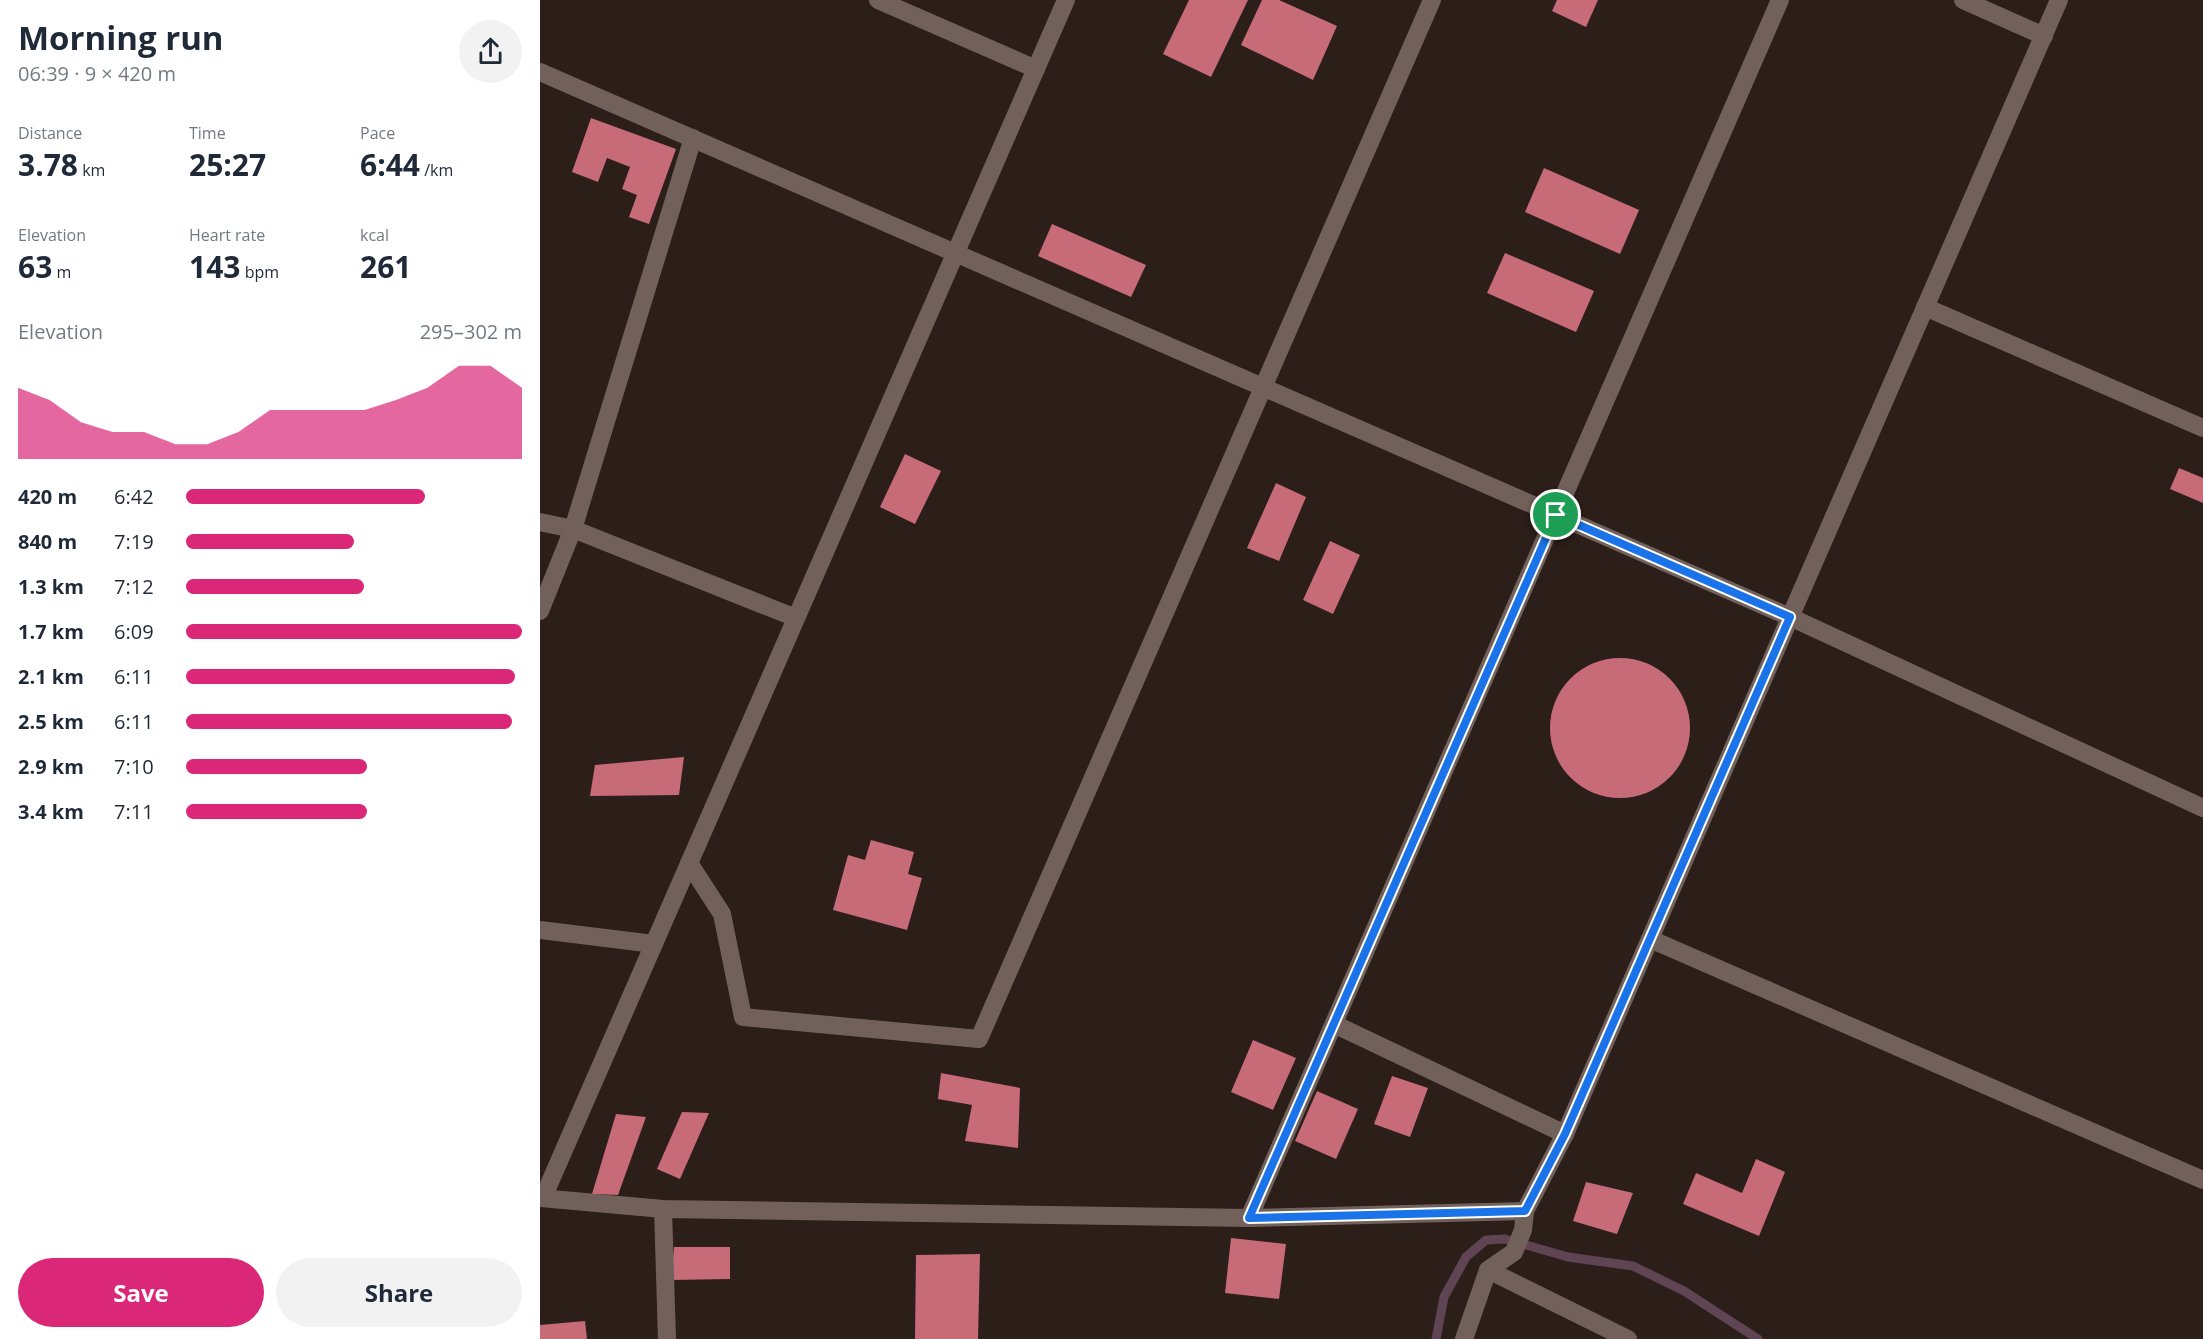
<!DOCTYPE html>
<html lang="en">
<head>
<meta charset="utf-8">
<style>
  body { margin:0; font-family:"Open Sans",sans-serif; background:#f2f2f3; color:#1f2937; height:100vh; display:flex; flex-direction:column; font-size:22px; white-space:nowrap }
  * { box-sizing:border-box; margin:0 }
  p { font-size:20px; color:#747a83 }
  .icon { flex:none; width:33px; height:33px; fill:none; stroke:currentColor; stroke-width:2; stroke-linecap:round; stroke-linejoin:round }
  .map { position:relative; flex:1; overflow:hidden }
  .details { display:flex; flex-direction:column; background:#fff; width:540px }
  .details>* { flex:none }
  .pin { position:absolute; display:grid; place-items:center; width:51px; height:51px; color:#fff; margin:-26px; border:3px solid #fff; border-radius:50%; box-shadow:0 2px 6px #0007 }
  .round { display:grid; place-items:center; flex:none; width:63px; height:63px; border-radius:32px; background:#f2f2f3 }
  .head { display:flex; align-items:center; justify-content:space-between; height:102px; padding:0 18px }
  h1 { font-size:33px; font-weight:700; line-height:45px }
  .figures { display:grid; grid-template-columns:repeat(3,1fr); gap:9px; height:102px; padding:6px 18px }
  .figures div { display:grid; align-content:center }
  .figures b { font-size:30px; font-weight:700 }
  .figures small { font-size:16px; font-weight:400 }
  .figures p { font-size:16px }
  .chart { height:168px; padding:12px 18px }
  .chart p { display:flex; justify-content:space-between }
  .chart svg { width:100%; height:108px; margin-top:6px; fill:#db2777; opacity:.7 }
  .button { display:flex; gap:12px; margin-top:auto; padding:12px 18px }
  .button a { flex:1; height:69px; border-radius:36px; background:#db2777; color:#fff; font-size:24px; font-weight:700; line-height:69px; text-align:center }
  .button a+a { background:#f2f2f3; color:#1f2937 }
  ul { padding:0 18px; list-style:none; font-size:20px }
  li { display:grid; grid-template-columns:96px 72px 1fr; align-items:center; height:45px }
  li i { height:15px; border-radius:8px; background:#db2777 }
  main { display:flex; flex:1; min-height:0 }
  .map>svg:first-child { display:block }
</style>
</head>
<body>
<main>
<section class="details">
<div class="head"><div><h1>Morning run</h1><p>06:39 · 9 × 420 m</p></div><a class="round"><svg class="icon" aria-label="share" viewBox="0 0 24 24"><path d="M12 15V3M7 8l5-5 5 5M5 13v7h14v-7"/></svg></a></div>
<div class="figures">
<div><p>Distance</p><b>3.78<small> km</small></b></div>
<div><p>Time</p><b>25:27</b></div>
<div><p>Pace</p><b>6:44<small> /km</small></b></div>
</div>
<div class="figures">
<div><p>Elevation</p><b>63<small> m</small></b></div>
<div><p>Heart rate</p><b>143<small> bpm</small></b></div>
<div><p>kcal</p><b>261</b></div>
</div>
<div class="chart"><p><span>Elevation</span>295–302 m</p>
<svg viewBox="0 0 160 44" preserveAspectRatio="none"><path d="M0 44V15L10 20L20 29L30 33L40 33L50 38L60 38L70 33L80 24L90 24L100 24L110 24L120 20L130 15L140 6L150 6L160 15V44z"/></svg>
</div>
<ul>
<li><b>420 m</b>6:42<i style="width:71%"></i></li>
<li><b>840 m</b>7:19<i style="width:50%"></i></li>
<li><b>1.3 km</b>7:12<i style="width:53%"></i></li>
<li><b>1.7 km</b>6:09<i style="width:100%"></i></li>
<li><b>2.1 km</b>6:11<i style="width:98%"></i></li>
<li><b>2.5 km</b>6:11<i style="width:97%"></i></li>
<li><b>2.9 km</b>7:10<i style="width:54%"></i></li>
<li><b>3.4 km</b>7:11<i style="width:54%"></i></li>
</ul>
<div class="button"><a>Save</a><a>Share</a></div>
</section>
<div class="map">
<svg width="1663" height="1339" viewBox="0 0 1663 1339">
  <rect width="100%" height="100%" fill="#2c1e19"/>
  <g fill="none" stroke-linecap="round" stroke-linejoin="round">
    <polyline stroke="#5f4454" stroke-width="9" points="896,1339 904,1297 926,1257 946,1240 965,1239 1028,1257 1093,1266 1144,1291 1218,1339"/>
  </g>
  <g fill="#c76b79">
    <polygon points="649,0 708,0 671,77 623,54"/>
    <polygon points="722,0 739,0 797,26 773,80 701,45"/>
    <polygon points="1017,0 1058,0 1046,27 1012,11"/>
    <polygon points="51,118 136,149 109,224 89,217 97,195 82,189 90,167 67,158 58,182 32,172"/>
    <polygon points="1004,168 1099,210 1080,254 985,212"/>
    <polygon points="512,224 606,265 591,297 498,256"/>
    <polygon points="965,253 1054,291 1036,332 947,293"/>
    <polygon points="365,454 401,471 375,524 340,507"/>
    <polygon points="1639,468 1663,478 1663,503 1630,489"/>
    <polygon points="736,483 766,497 739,561 707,548"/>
    <polygon points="790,541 820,555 793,614 763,600"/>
    <circle cx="1080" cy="728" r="70"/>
    <polygon points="144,757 139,795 50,796 55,765"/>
    <polygon points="331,840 374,852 368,874 382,878 367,930 293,910 308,855 325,860"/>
    <polygon points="713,1040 756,1058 733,1110 691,1092"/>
    <polygon points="401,1073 480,1088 478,1148 425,1141 432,1105 398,1099"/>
    <polygon points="852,1076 888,1088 870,1137 834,1124"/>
    <polygon points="777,1091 818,1109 796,1159 755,1141"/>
    <polygon points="142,1112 169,1113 140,1179 117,1169"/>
    <polygon points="76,1114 106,1117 78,1195 52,1194"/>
    <polygon points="1216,1159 1245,1172 1219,1236 1143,1204 1156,1173 1202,1193"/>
    <polygon points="1046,1182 1093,1193 1077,1234 1033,1221"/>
    <polygon points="691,1238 746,1244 739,1299 685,1293"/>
    <polygon points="134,1247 190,1247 190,1279 131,1280"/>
    <polygon points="440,1254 438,1339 375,1339 376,1255"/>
    <polygon points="45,1321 47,1339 0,1339 0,1325"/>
  </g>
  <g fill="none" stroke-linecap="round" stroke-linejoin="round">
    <g stroke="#72615b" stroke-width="18">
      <polyline points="338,0 496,69"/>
      <polyline points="1423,0 1504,36"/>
      <polyline points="0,72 1250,617 1663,808"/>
      <polyline points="1385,307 1663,428"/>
      <polyline points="0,522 33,529 256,618"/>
      <polyline points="0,611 33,529 153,138"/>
      <polyline points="149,863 182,914 203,1017 439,1039 892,0"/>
      <polyline points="0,930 114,944"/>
      <polyline points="1110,939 1663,1180"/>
      <polyline points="794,1024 1025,1134"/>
      <polyline points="0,1198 123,1209 709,1218 985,1211"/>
      <polyline points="3,1198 526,0"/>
      <polyline points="123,1209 127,1339"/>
      <polyline points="709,1218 1240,0"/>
      <polyline points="948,1270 1088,1339"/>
      <polyline points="924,1339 948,1270 974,1252 983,1230 985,1211 1025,1134 1519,0"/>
    </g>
  </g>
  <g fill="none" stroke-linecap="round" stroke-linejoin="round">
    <g stroke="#fff" stroke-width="12">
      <polygon id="route" points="1016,515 1250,617 1025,1134 985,1211 709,1218"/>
    </g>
    <use href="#route" stroke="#1a73e8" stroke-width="8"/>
  </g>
</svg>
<div class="pin" style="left:1016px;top:515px;background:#1e9e55"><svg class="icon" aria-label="arrive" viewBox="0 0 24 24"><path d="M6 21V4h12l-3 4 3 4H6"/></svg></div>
</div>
</main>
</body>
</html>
